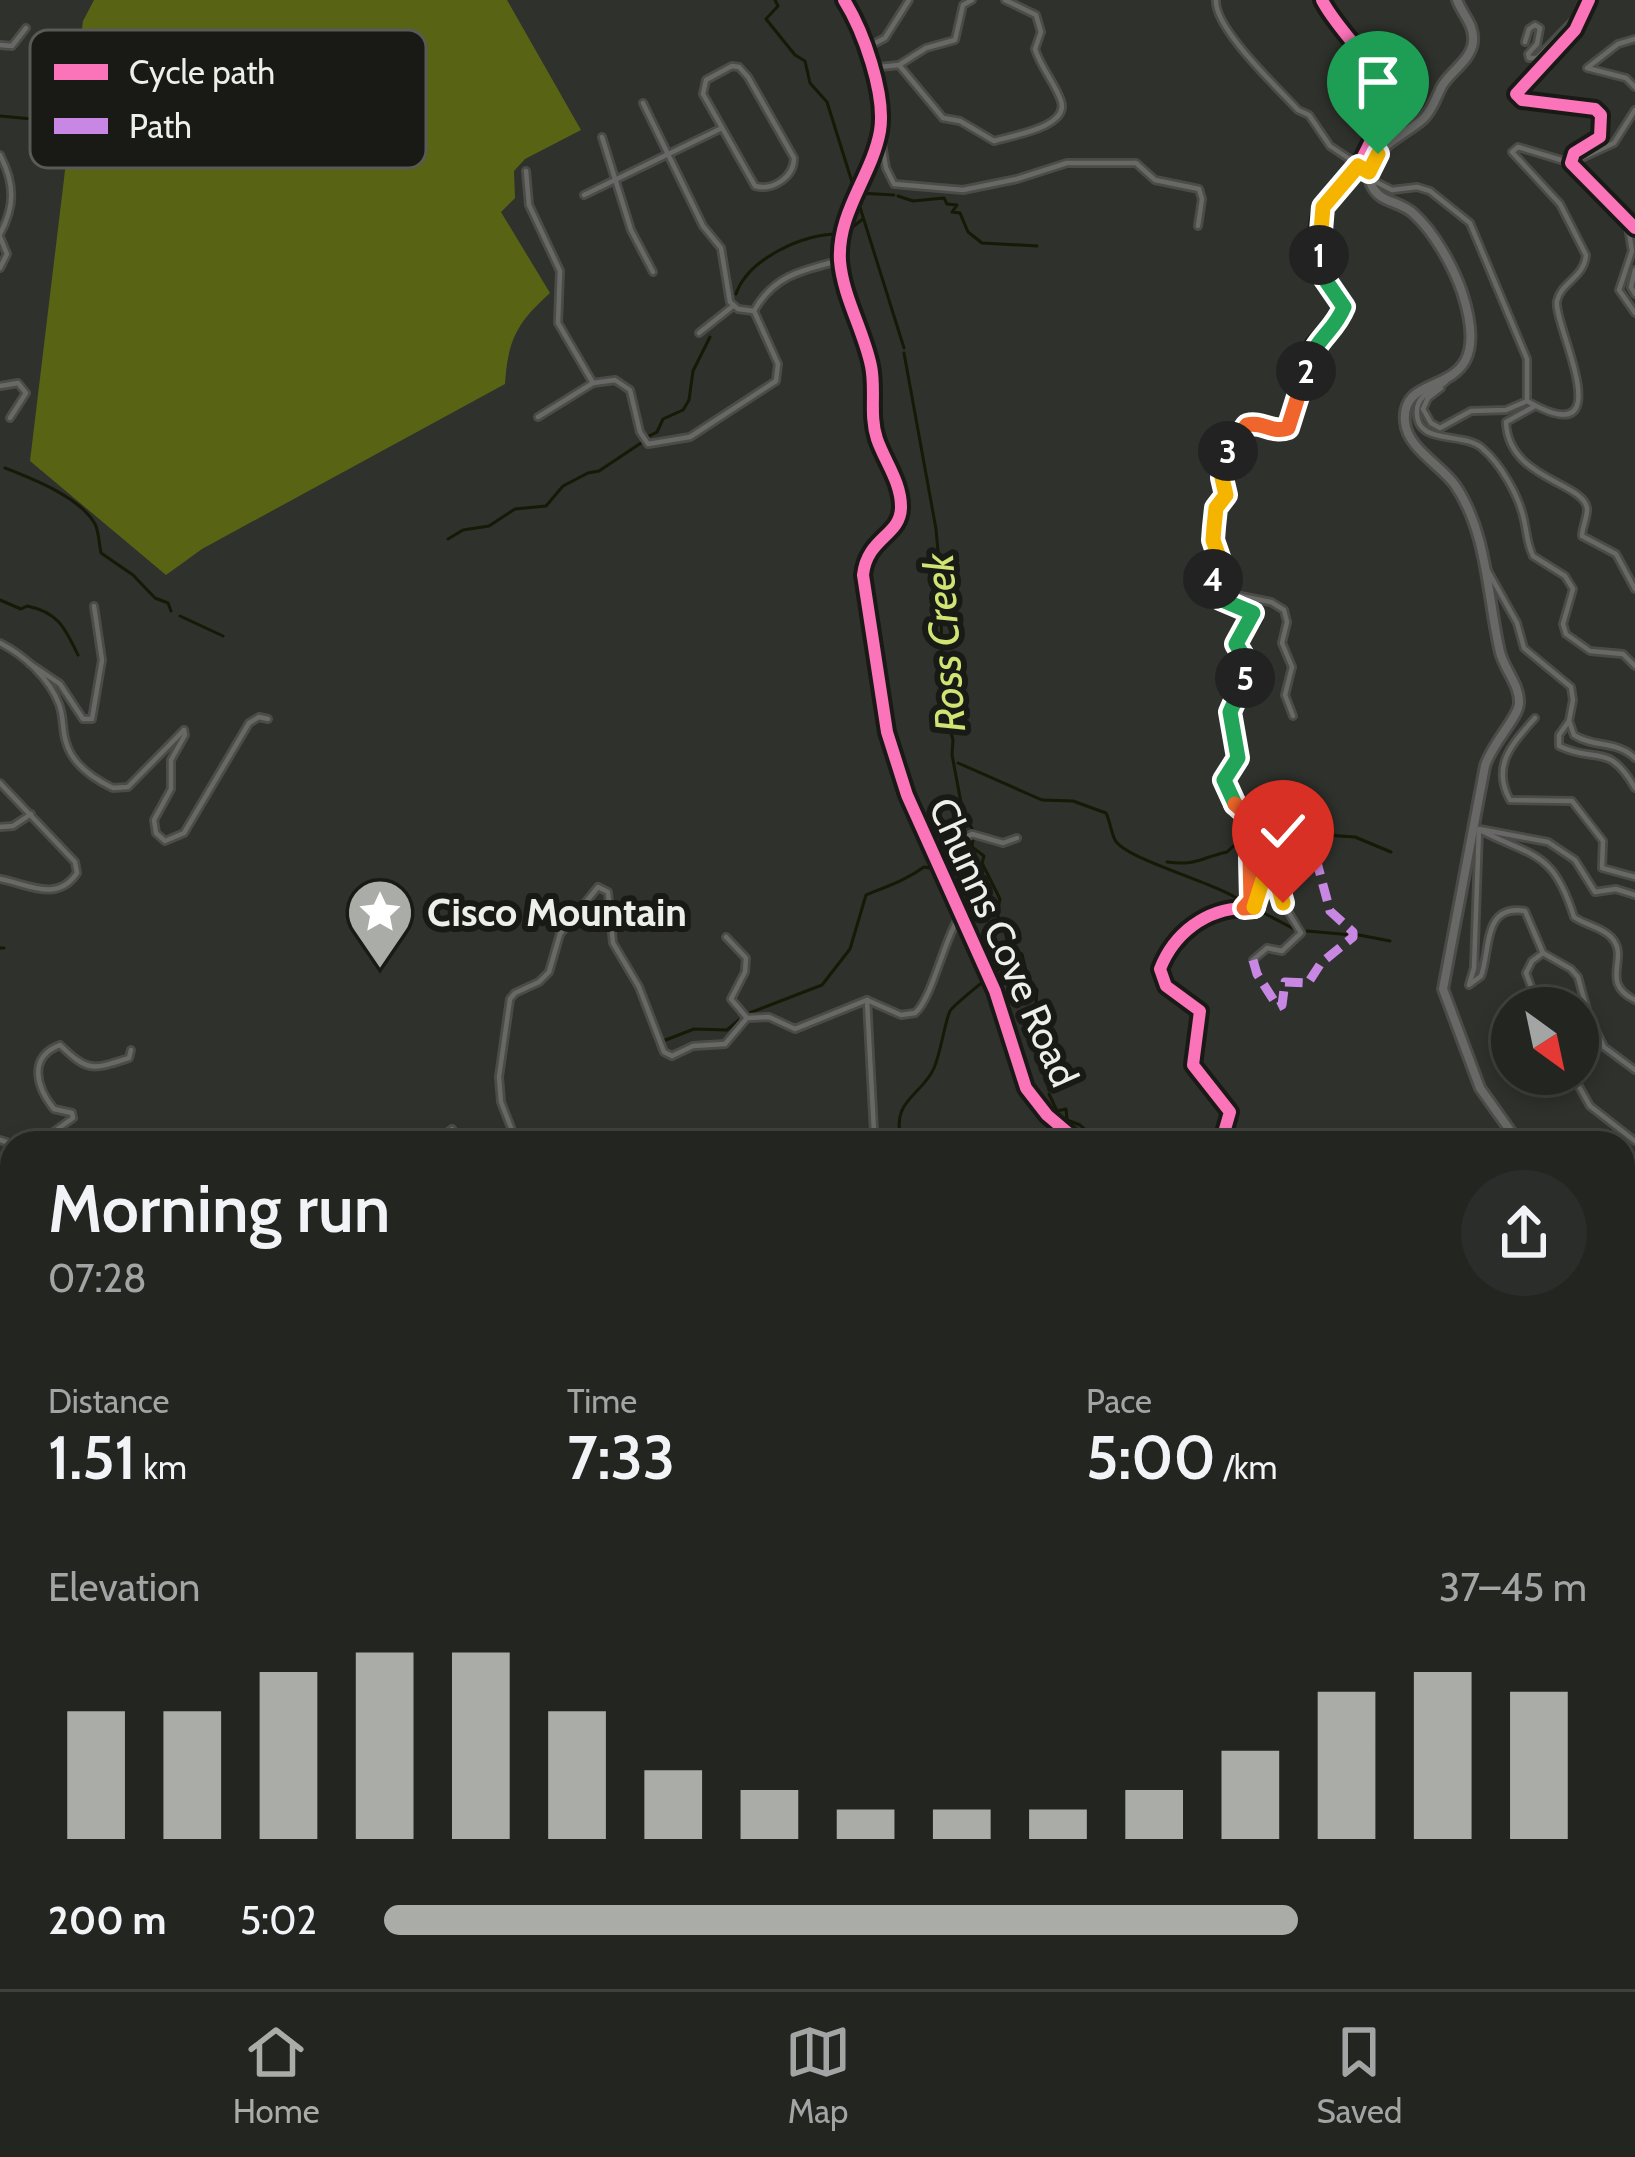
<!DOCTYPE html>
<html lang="en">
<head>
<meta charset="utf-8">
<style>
  body { margin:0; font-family:Cabin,sans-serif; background:#2b2d2a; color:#f1f3f6; height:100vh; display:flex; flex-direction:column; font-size:45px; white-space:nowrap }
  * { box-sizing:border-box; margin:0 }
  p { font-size:39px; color:#a3a5a5 }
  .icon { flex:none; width:66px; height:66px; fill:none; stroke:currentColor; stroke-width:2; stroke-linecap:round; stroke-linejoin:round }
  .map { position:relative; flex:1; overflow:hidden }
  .details { position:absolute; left:0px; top:1131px; width:1635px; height:858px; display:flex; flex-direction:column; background:#232521; border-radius:36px 36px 0 0; box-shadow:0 6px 18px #0003,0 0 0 3px #40423f }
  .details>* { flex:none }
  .needle { width:78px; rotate:147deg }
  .tools { position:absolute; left:1491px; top:987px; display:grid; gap:24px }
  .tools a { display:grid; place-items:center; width:108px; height:108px; border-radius:50%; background:#232521; box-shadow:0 6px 18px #0003,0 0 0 3px #40423f; font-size:60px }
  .pin { position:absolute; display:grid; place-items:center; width:102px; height:102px; color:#fff; margin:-123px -51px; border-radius:50% 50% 50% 0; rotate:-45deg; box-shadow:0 0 12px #0007 }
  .pin .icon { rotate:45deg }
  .km { position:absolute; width:60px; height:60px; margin:-30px; border-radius:50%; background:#222; color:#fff; font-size:33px; line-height:60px; text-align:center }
  .round { display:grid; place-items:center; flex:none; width:126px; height:126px; border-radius:63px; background:#2b2d2a }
  .headline { display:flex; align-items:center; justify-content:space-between; height:204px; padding:0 48px }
  h1 { font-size:66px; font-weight:600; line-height:90px }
  .figures { display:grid; grid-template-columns:repeat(3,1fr); gap:18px; height:204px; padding:12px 48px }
  .figures div { display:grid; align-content:center }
  .figures b { font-size:60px; font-weight:600 }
  .figures small { font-size:33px; font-weight:400 }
  .figures p { font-size:33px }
  .chart { height:336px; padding:24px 48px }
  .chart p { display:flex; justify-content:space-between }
  .chart svg { width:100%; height:216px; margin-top:12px; stroke:#aaaca8; stroke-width:6 }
  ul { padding:0 48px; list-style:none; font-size:39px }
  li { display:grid; grid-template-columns:192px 144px 1fr; align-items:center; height:90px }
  li i { height:30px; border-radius:15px; background:#aaaca8 }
  .menu { display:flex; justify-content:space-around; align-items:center; height:168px; border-top:3px solid #40423f; background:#232521; font-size:33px; color:#a3a5a5 }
  .menu a { display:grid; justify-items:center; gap:6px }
  .menu .selected { color:#aaaca8 }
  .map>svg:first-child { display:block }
</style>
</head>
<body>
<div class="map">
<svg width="1635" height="1989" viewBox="0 0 1635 1989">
  <rect width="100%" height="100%" fill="#2f312c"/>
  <path fill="#586314" d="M 94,0 L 507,0 L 581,130 L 525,159 L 514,171 L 515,198 L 501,212 L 550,293 C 517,323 508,339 505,384 L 202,549 L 166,575 L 30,461 L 83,21 Z"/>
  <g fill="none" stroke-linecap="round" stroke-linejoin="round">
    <g stroke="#161905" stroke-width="3">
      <polyline points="775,0 778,6 766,19 795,55 805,61 810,83 827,102 904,348"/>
      <polyline points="0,116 53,121"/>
      <polyline points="859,193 894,195"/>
      <polyline points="898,196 913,201 944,198 947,204 957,205 952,212 960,213 968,232 982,243 1037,246"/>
      <polyline points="846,232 863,219"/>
      <path d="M 736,294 C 748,259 804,233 839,234"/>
      <polyline points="904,353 936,529 941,583 942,700 953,740 952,755 963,813 974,832 972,847 984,856 982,863 1000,899 997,913 1001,927"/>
      <polyline points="647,437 657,432 663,419 683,410 689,400 693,371 710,337"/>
      <path d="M 5,468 C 33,479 80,497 95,524 C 99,532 99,544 101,553 L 133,575 L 155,598 L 168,603 L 171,611"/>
      <polyline points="448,539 463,530 489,526 515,509 546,506 563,486 588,473 599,471 641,443"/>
      <path d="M 0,600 L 21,609 L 27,606 C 58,612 65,628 78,655"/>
      <polyline points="180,616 223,636"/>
      <path d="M 958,763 L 1042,800 L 1073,801 L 1106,813 C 1110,821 1111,832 1115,840 C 1126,860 1219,883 1244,903"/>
      <polyline points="1268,831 1355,837 1391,852"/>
      <path d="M 1167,862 C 1196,866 1200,858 1227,852 L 1253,828 L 1259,829"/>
      <polyline points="942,866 970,842"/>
      <polyline points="1258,910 1296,930"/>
      <polyline points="1005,931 1009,948 1022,954 1028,980 1037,990 1035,1015 1043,1058"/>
      <polyline points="1307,931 1352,935"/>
      <polyline points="1359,935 1390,941"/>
      <polyline points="0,948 4,948"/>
      <polyline points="993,976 1009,957 1009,949"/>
      <path d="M 747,1014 L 822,985 L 850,949 L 866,895 C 888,886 906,880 924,867 L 935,869"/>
      <polyline points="663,1041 694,1029 727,1030 739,1020"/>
      <polyline points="1043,1063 1049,1090"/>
      <polyline points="1049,1094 1057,1111 1066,1109 1067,1120 1080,1125 1100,1143"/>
      <path d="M 902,1143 C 889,1100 922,1096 934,1068 C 941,1052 945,1021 950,1011 C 953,1006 981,983 987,979"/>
      <polyline points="0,1317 12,1316"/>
      <polyline points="0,1752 12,1757"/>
      <polyline points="52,1988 54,1989"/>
      <polyline points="23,1989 36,1984 46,1986"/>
    </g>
    <g stroke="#4b4c48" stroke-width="10">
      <g id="minor">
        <path d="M 844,0 C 863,30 886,94 880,131 C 872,176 837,212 840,261 C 843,297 864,331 871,366 C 876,390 869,415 877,439 C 885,462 901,482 901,507 C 901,536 867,537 863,575 L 887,732 L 907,795 L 995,991 L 1026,1088 L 1047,1115 L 1080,1143"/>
        <path d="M 972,0 L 963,5 L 955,40 L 926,48 L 899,65 L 943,118 L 960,121 L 994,141 C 1011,136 1070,127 1061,101 C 1055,83 1041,68 1035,49 L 1041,32 L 1036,15 L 1005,0"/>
        <path d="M 1216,0 C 1214,28 1277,87 1298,110 L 1309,115 L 1330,146 L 1369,172"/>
        <polyline points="1589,0 1575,30 1516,94 1522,100 1595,109 1601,115 1600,137 1574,153 1571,163 1635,228"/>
        <polyline points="1635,39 1618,44 1587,68 1626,78 1635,87"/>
        <polyline points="1525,42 1529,29 1535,25 1540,28 1537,44 1528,54 1529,58 1537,58 1574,20 1583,0"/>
        <polyline points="0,45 12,46 26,28"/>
        <polyline points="866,48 885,38 909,0"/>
        <path d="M 732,66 L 739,67 L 748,77 L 794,158 C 794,177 773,191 755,186 L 703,94 L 706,80 Z"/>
        <polyline points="870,68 899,65"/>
        <polyline points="643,103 703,226 721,248 730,302 738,309 754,311"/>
        <polyline points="880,131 886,168 894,184 963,190 1017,179 1067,163 1136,163 1155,180 1199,189 1202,199 1198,226"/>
        <polyline points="602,137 631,230 653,272"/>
        <path d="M 0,155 C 15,184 15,206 0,234"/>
        <polyline points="526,171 529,205 560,271 558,323 593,383"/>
        <polyline points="1374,181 1392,190 1417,187 1430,191 1470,223 1527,359 1527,400"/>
        <polyline points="584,195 722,128"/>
        <polyline points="1627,220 1632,251 1619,290 1635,313"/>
        <polyline points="0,237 7,254 0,268"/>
        <polyline points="1635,270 1631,287 1635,294"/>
        <path d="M 754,311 C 773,276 802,270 838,261"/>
        <polyline points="699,333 733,306"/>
        <path d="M 1448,379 C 1440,391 1418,391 1417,410 C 1414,446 1462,431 1482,448 C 1501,464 1519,496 1524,520 C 1527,533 1527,544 1533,556 L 1565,576 L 1573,589 L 1563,624 L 1566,634 L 1590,651 L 1623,654 L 1635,666"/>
        <polyline points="0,386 18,383 26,393 10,418"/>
        <path d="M 1441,388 L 1428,398 L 1423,409 L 1431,423 L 1440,428 L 1471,411 L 1506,410 L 1527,401 C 1625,457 1552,323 1557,301 C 1561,282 1584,278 1586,255 L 1560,204 L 1512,152 L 1518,147 L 1571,163 L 1614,143 L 1635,110"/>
        <path d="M 1535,406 L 1506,422 C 1508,479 1583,482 1587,508 C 1588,516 1582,527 1582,536 L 1616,554 L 1635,589"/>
        <polyline points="538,417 593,383 615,380 630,390 640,432 648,444 690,437 776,381 778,364 754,311"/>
        <path d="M 1488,571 L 1517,623 L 1524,648 L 1571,687 L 1573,700 L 1569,721 L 1574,735 C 1594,748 1616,740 1635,758"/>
        <polyline points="1215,591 1271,602 1284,610 1287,622 1282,643 1292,667 1285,695 1293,716"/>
        <path d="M 0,643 C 24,655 49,678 59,704 C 64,717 62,730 66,742 C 72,764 94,779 113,788 L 128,787 L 184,730"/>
        <polyline points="29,663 60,684 83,719 92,719 102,660 94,606"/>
        <path d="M 1535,718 C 1512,744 1491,766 1510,800 L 1572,801 L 1603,841 L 1602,868 L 1635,877"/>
        <path d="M 1569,721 L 1559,735 L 1559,746 C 1596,764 1608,741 1635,788"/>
        <polyline points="184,730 185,735 171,760 171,789 154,820 156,833 165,841 184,833 249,723 259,717 268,719"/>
        <path d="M 0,783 L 75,862 L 77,873 C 57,903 28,884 0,879"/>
        <polyline points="0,827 13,826 31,814"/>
        <path d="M 1480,830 C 1534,858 1553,850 1574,917 C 1585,925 1602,927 1611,937 C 1631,958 1598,982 1635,1000"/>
        <polyline points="936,856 972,834 1003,843 1017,838"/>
        <path d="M 1635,895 L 1616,889 L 1595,892 L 1575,860 L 1548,842 L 1479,829 L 1474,968 L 1469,985 L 1481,976 C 1491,950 1482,904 1525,911 L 1543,953 L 1571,969 L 1578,977 L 1589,1017 L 1604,1047 L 1635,1070"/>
        <polyline points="1244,908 1258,904 1265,873 1272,872 1283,903 1301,933 1282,951 1267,948 1253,960"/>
        <path d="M 726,937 L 746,958 L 745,972 L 731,999 L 747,1018 L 769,1017 L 795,1029 L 867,1000 L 901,1015 L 915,1013 C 932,999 944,939 960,915"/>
        <polyline points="867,1000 874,1132 870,1143"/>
        <polyline points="1539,1008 1526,973 1532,961 1543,953"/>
        <polyline points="1572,1074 1590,1106 1635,1141"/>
        <polyline points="0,1140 12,1144"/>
        <polyline points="449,1141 448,1132 452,1129 464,1143"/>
        <path d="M 38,1143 L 73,1118 L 72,1113 L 54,1109 C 36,1087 28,1057 60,1045 C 88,1072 92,1070 129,1058 L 131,1050"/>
        <polyline points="517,1143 501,1102 499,1077 510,999 515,993 539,982 549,972 560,934 598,887 608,892 613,943 639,987 664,1052 672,1056 693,1046 725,1044 747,1018"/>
        <path d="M 1221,1143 L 1230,1112 L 1193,1065 L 1200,1011 L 1166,986 L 1160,969 C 1174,933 1206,909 1244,908 L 1251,900 L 1249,858 L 1264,830 L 1234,803 L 1224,780 L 1237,757 L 1230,712 L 1249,672 L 1236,644 L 1254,617 L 1242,606 L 1220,599 L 1212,585 L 1221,563 C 1216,545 1208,526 1217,507 C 1221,499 1224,500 1225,491 C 1226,468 1220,445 1242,429 C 1257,418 1272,432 1288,428 L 1314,344 L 1343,313 L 1342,303 C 1320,282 1307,224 1328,199 C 1338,186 1351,179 1359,164 C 1370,145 1378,124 1388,105 C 1386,71 1339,34 1322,0"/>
        <polyline points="0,1234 12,1232"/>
        <polyline points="0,1340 12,1340"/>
        <polyline points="0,1406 12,1405"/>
        <polyline points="0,1417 12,1458"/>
        <polyline points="1623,1580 1635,1563"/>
        <polyline points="1629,1584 1635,1571"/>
        <polyline points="0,1588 12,1610"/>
        <polyline points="0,1790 12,1796"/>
        <path d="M 0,1975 C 23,1986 47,1978 71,1989"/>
        <polyline points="793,1977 805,1989"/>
        <polyline points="1250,1977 1257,1989"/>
        <polyline points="583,1989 593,1977"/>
        <polyline points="721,1989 723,1977"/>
        <polyline points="1307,1989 1322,1977"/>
        <polyline points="1386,1989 1388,1977"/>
        <polyline points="1504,1989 1515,1977"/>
      </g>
    </g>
    <g stroke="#4b4c48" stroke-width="14">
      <g id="secondary">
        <path d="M 1457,0 C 1462,14 1475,25 1473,42 C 1471,60 1451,71 1442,86 C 1436,97 1433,109 1424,118 C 1407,135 1359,152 1371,184 C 1379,204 1400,200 1414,214 C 1434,232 1453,266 1462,292 C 1500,409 1399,363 1405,422 C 1407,448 1441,465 1455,485 C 1488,533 1487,597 1500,652 C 1504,669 1520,685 1519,703 C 1519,717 1492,743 1485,766 L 1443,989 L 1480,1088 L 1519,1143"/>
        <polyline points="1623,1330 1635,1360"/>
        <polyline points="1623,1535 1635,1488"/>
        <polyline points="1177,1989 1189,1977"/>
      </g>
    </g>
    <use href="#minor" stroke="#686966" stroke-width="4.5"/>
    <use href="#secondary" stroke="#686966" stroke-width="8"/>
    <polyline stroke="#c787e3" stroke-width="9" stroke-dasharray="18 9" stroke-linecap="butt" points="1253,960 1257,974 1278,1007 1282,1005 1285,982 1308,983 1321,963 1353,937 1353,932 1330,911 1315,855"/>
    <g stroke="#191a16" stroke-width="20">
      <g id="cycleway">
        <path d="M 844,0 C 863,30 886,94 880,131 C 872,176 837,212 840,261 C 843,297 864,331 871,366 C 876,390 869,415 877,439 C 885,462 901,482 901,507 C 901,536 867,537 863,575 L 887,732 L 907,795 L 995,991 L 1026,1088 L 1047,1115 L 1080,1143"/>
        <polyline points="1589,0 1575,30 1516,94 1522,100 1595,109 1601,115 1600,137 1574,153 1571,163 1635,228"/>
        <path d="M 1221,1143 L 1230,1112 L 1193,1065 L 1200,1011 L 1166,986 L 1160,969 C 1174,933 1206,909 1244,908 L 1251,900 L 1249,858 L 1264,830 L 1234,803 L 1224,780 L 1237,757 L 1230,712 L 1249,672 L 1236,644 L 1254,617 L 1242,606 L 1220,599 L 1212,585 L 1221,563 C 1216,545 1208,526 1217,507 C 1221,499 1224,500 1225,491 C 1226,468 1220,445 1242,429 C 1257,418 1272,432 1288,428 L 1314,344 L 1343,313 L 1342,303 C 1320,282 1307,224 1328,199 C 1338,186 1351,179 1359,164 C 1370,145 1378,124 1388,105 C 1386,71 1339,34 1322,0"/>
      </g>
    </g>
    <use href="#cycleway" stroke="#fb73b8" stroke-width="12"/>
  </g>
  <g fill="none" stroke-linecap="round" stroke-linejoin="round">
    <g stroke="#fff" stroke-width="24">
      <polyline id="split-1" points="1319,255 1323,207 1358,166 1369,172 1378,154"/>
    </g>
    <g stroke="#fff" stroke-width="24">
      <path id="split-2" d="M 1306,371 C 1315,337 1333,334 1344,307 L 1322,275 L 1319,255"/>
    </g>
    <g stroke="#fff" stroke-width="24">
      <path id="split-3" d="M 1228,451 L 1247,425 C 1262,421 1273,434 1288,428 L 1306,371"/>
    </g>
    <g stroke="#fff" stroke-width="24">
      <polyline id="split-4" points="1213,579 1221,563 1213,540 1214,527 1216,508 1226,495 1222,478 1228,451"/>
    </g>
    <g stroke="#fff" stroke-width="24">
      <polyline id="split-5" points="1213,579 1220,599 1253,613 1236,644 1250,667 1245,678"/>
    </g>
    <g stroke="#fff" stroke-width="24">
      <polyline id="split-6" points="1235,804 1224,780 1238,758 1230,712 1245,678"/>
    </g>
    <g stroke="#fff" stroke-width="24">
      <polyline id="split-7" points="1235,804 1264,830 1250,858 1251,900 1244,908 1254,907"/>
    </g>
    <g stroke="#fff" stroke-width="24">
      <polyline id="split-8" points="1254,907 1265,873 1275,875 1283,903"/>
    </g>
    <use href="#split-1" stroke="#f5b400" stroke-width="15"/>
    <use href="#split-2" stroke="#22a559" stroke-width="15"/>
    <use href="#split-3" stroke="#f0652b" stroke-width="15"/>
    <use href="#split-4" stroke="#f5b400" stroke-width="15"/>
    <use href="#split-5" stroke="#22a559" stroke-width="15"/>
    <use href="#split-6" stroke="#22a559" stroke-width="15"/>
    <use href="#split-7" stroke="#f0652b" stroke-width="15"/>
    <use href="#split-8" stroke="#f5b400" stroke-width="15"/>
  </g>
  <defs>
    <g id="sight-pin" transform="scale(3.45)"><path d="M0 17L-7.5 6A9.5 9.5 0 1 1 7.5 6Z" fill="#aaaca8" stroke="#191a16"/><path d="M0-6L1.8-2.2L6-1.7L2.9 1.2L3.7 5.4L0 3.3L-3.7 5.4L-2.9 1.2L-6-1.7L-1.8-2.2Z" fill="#fff"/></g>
  </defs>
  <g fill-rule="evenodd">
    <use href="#sight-pin" x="380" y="912"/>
  </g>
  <g text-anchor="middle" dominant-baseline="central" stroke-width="12" stroke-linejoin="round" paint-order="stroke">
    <g font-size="39" font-weight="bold" fill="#edefea" stroke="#191a16" text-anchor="start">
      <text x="427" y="912">Cisco Mountain</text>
    </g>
    <g font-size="39" fill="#edefea" stroke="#191a16">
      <text transform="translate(1004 942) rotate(66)">Chunns Cove Road</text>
    </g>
    <g font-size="42" font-style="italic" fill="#d0e474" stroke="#191a16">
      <text transform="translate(944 643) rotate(-94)">Ross Creek</text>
    </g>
  </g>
  <rect x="30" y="30" width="396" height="138" rx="18" fill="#191a16" stroke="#595a56" stroke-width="3"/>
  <rect x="54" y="64" width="54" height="16" fill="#fb73b8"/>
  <rect x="54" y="118" width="54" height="16" fill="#c787e3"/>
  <g font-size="33" fill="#edefea">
    <text x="129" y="84">Cycle path</text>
    <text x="129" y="138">Path</text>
  </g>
</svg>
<div class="tools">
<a><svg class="needle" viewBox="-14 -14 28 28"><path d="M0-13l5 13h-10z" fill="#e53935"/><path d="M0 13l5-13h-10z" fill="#a3a5a5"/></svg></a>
</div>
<div class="pin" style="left:1378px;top:154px;background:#1e9e55"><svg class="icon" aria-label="arrive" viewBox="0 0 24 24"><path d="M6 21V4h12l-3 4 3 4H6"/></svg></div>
<div class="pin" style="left:1283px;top:903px;background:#d93025"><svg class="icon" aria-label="check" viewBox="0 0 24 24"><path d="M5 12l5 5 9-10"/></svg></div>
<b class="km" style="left:1319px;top:255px">1</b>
<b class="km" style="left:1306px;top:371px">2</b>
<b class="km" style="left:1228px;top:451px">3</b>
<b class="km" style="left:1213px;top:579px">4</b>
<b class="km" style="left:1245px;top:678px">5</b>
<section class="details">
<div class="headline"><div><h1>Morning run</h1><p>07:28</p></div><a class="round"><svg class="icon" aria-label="share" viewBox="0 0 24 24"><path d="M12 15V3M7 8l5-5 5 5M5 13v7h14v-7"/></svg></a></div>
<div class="figures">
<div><p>Distance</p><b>1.51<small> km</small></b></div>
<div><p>Time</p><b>7:33</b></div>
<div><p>Pace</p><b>5:00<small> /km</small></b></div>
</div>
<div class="chart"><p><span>Elevation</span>37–45 m</p>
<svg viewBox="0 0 160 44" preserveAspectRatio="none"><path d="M5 44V18M15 44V18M25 44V10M35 44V6M45 44V6M55 44V18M65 44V30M75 44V34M85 44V38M95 44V38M105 44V38M115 44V34M125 44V26M135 44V14M145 44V10M155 44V14"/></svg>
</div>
<ul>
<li><b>200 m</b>5:02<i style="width:76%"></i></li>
</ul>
</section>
</div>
<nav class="menu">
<a class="selected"><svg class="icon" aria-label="home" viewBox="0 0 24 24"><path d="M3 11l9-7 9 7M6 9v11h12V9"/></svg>Home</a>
<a><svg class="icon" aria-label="map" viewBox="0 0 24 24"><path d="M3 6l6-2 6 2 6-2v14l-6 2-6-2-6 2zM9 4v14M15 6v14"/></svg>Map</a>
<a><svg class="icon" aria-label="saved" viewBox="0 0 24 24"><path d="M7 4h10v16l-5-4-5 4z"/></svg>Saved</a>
</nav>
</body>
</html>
